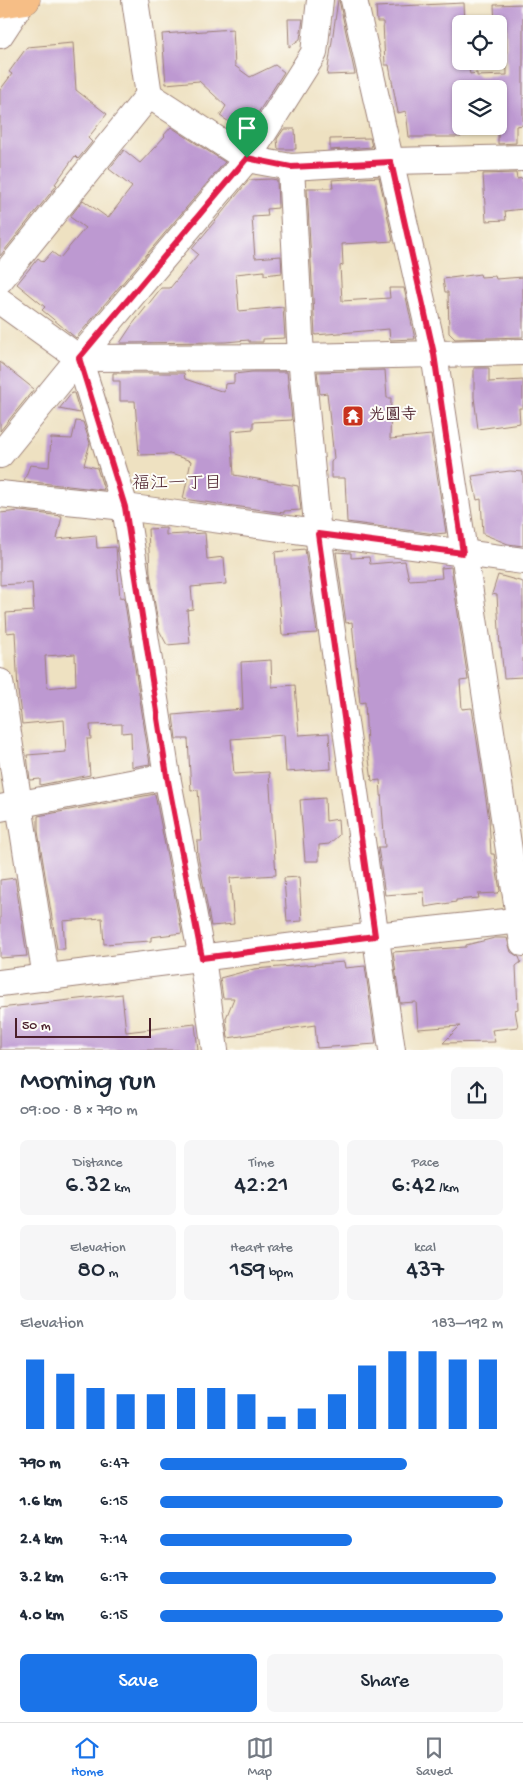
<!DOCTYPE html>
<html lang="en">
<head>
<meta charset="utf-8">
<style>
  body { margin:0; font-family:"Gochi Hand","Klee One",sans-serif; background:#f6f6f7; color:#1f2937; height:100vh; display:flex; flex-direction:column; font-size:19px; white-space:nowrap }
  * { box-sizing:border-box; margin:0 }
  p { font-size:16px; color:#747a83 }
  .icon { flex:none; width:28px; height:28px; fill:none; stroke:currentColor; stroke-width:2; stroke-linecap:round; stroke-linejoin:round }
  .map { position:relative; height:1050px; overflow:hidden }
  .drawer { display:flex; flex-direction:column; background:#fff; flex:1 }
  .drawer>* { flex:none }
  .controls { position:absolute; left:452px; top:15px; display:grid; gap:10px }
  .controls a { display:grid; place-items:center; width:55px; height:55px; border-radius:8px; background:#fff; box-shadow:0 1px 4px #0004; font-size:25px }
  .scale { position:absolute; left:15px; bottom:12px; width:136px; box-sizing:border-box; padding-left:5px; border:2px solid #4a1f2b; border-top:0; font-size:14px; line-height:18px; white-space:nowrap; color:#4a1f2b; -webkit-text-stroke:4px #fdfcf7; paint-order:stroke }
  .pin { position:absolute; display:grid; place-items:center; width:42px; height:42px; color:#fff; margin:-51px -21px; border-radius:50% 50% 50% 0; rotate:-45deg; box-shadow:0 0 5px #0007 }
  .pin .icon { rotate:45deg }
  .round { display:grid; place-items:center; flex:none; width:52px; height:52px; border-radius:8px; background:#f6f6f7 }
  .overview { display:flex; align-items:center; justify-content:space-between; height:85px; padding:0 20px }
  h1 { font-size:28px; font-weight:600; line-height:38px }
  .metrics { display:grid; grid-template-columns:repeat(3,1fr); gap:8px; height:85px; padding:5px 20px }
  .metrics div { display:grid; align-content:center; border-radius:8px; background:#f6f6f7; text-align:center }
  .metrics b { font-size:25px; font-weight:600 }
  .metrics small { font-size:14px; font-weight:400 }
  .metrics p { font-size:14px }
  .chart { height:140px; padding:10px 20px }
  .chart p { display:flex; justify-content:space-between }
  .chart svg { width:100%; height:90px; margin-top:5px; stroke:#1a73e8; stroke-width:6 }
  .action { display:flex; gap:10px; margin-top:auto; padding:10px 20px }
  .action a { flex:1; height:58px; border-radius:8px; background:#1a73e8; color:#fff; font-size:20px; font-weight:600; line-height:58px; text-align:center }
  .action a+a { background:#f6f6f7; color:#1f2937 }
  ul { padding:0 20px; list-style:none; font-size:16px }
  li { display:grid; grid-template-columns:80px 60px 1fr; align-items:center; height:38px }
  li i { height:12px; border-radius:6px; background:#1a73e8 }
  .tab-bar { display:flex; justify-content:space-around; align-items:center; height:70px; border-top:1px solid #e0e1e3; background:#fff; font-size:14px; color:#747a83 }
  .tab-bar a { display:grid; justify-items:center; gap:2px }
  .tab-bar .current { color:#1a73e8 }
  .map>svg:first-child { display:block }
</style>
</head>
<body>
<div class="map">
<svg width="523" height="1050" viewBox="0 0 523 1050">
  <rect width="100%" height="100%" fill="#fdfcf7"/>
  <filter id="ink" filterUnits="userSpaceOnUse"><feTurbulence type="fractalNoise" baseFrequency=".02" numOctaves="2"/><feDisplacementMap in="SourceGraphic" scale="10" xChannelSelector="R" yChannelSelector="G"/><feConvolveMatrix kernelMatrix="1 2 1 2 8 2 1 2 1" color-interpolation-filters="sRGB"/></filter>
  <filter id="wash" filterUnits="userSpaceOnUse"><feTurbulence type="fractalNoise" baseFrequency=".0096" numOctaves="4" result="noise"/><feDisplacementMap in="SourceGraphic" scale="20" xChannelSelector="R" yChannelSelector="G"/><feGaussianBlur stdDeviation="1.12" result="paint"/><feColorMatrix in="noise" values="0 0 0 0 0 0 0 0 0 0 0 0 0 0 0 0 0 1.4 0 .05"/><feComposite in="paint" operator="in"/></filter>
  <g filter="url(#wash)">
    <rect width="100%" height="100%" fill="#eee1c1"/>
    <g id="blocks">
      <g fill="#bd99d1" fill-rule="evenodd">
        <polygon points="338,0 339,0 355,74 327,75"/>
        <polygon points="464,3 465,24 461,24 461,61 467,61 470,74 477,73 477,76 507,75 506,25 495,24 494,5 523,4 523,125 516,126 516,143 498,144 499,89 461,89 461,137 409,137 406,111 398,113 389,65 385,65 383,22 377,22 376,7"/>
        <polygon points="288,19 303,19 300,39 289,47"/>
        <polygon points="233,29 235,66 250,77 275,65 284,72 242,138 230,130 234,125 220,116 226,106 199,81 166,84 162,34"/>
        <polygon points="73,43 76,90 107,114 88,138 92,142 78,159 75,156 55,184 57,185 0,256 0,90 12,74 9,72 27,47"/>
        <polygon points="171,127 225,162 76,338 42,310 45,307 17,284 38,258 43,262 52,252 60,258 85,228 70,217 83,200 108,218 132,187 109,169 124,150 140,163 165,136 164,135"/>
        <polygon points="284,129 295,129 296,149 278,149 277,139"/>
        <polygon points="370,138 372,147 330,150 330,139"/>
        <polygon points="516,173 517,179 523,178 523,209 505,211 506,220 486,221 483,174"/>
        <polygon points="379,177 393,241 342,244 343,265 340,266 342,301 390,298 389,288 404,288 415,339 390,340 389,329 315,335 307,188 333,188 332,180"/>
        <polygon points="271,179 277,180 278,208 267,209 268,216 252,217 255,258 281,256 282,273 264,275 264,271 236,274 239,311 283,307 285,338 263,339 263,342 249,342 249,340 225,342 120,343 132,325 161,288 170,288 198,254 192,249 249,180"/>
        <polygon points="480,274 481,277 495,276 496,279 523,277 523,337 455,339 449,333 448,292 445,292 443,279"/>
        <polygon points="0,362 34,389 0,431"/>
        <polygon points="474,368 489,368 489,382 523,380 523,408 519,408 520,423 478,429 474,397"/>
        <polygon points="385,370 387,398 391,398 390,439 431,435 446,533 435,534 347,522 345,478 331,478 331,462 334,458 327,393 320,394 317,372"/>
        <polygon points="252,372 287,372 292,420 253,422 253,429 231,431 234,475 298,486 301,510 284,511 284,513 183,499 191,461 170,454 139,455 135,401 120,401 120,381 113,381 113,373 184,373 185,379 224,392 225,384 234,383 234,374"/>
        <polygon points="72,393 74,393 80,413 59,409"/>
        <polygon points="76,421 83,422 90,443 84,465 97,468 104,490 24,481 30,465 49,467 51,438 72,439"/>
        <polygon points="510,471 523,472 523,546 508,544 483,534 481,499 477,500 472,476"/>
        <path d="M 20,511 L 62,516 L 57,539 L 96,535 L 97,548 L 116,547 L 120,598 L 124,597 L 150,764 L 132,767 L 131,732 L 122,733 L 122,724 L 90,725 L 91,739 L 87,739 L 90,775 L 40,785 L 40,779 L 30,780 L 27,755 L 66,752 L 64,720 L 22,724 L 18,691 L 15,632 L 7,633 L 6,613 L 34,611 L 32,583 L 0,585 L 0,513 ZM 75,654 L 76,685 L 47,688 L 45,656 Z"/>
        <polygon points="166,528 166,535 205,533 207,559 224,557 226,584 191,587 193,609 187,610 190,643 167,645 159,630 150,573 148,529"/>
        <polygon points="305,549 317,633 282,635 275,552"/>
        <polygon points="336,552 351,553 351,558 369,557 370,564 405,561 409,580 442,578 441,568 451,567 468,680 460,681 462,709 472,708 489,819 491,854 494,854 500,891 498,893 478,894 479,898 456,900 456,902 425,907 424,892 385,895 378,847 385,847 380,780 372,781 367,745 365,702 360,703 352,622 346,623"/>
        <polygon points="498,575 523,582 523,677 504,678 501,648 500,648 497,595 492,594"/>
        <polygon points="271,660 272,687 295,685 299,735 329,733 331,769 286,772 284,735 231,739 234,774 269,772 276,875 230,878 234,924 211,926 198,856 197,841 202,841 198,790 191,791 188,739 176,739 173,715 243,709 241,662"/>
        <polygon points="155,794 182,933 151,937 151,941 104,944 102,918 63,921 65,949 57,949 38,831 38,816"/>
        <polygon points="325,798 326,821 338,819 339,835 329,844 319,845 319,861 305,861 300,800"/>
        <polygon points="299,877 302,921 287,922 284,878"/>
        <polygon points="15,878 27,956 0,958 0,880"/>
        <polygon points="495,938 507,938 511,952 519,957 521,962 516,966 518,1009 515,1010 518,1027 492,1030 495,1042 443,1043 460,1026 418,1029 416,1002 400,1003 393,952 466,947 466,945"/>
        <polygon points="344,962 345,968 365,966 376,1044 317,1048 315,1025 228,1038 226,1018 234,998 223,998 220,978 254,969"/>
        <polygon points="122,994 126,1032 195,1024 198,1050 0,1050 0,1008"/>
      </g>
    </g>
  </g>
  <g filter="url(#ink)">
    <use href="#blocks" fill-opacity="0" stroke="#9c8076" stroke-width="1"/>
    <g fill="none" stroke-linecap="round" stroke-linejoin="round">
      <g stroke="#9c8076" stroke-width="28">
        <g id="minor">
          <polyline points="135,0 149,95 247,159 291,167 391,161 523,158"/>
          <polyline points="354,0 434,354 523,943"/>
          <polyline points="0,35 23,0"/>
          <polyline points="291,167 301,357 318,534 392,1050"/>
          <polyline points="0,280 149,95"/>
          <polyline points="0,301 79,358 301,357 523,352"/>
          <polyline points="79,358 125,507 167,776 202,958 215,1050"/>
          <polyline points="0,455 79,358 247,159 314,53 320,0"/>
          <polyline points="0,494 125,507 523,561"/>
          <polyline points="0,682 46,978"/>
          <polyline points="0,808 167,776"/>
          <polyline points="0,983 375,936 523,920"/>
        </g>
      </g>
      <g stroke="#9c8076" stroke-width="29">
        <polyline id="major" points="0,4 26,0"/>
      </g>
      <use href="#minor" stroke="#fff" stroke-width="26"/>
      <use href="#major" stroke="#f6be86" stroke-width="28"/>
    </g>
  </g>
  <g fill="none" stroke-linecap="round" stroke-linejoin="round" filter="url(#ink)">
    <g stroke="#fff" stroke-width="10">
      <polygon id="route" points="247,158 291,167 391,162 434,354 463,553 318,534 375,936 202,958 167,776 125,507 79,358"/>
    </g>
    <use href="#route" stroke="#e11d48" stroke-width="6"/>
  </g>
  <defs>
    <g id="temple-square" transform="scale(1.125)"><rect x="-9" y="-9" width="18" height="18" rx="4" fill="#c8321e" stroke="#fdfcf7"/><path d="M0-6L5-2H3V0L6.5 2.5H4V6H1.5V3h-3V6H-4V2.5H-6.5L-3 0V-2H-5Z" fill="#fff"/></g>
  </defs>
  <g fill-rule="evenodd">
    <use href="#temple-square" x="353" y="416"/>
  </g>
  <g text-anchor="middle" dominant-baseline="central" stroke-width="4" stroke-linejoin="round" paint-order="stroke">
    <g font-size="16" font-weight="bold" fill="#4a1f2b" stroke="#fdfcf7" text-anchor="start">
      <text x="369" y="416">光圓寺</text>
    </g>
    <g font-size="18" fill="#4a1f2b" stroke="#fdfcf7">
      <text x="177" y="484">福江一丁目</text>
    </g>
  </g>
</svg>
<div class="controls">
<a><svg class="icon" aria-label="locate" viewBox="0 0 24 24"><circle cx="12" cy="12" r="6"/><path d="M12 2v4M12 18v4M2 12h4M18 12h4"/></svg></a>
<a><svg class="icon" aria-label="layers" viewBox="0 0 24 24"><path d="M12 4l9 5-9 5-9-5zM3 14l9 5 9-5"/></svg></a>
</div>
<div class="scale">50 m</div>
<div class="pin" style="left:247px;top:158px;background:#1e9e55"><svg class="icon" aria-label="arrive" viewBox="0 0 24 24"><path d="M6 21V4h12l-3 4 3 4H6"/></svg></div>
</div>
<section class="drawer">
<div class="overview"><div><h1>Morning run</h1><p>09:00 · 8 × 790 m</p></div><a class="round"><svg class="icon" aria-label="share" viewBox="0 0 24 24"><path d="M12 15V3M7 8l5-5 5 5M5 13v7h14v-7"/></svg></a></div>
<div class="metrics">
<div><p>Distance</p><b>6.32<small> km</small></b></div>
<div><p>Time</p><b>42:21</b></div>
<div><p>Pace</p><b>6:42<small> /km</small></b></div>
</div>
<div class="metrics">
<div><p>Elevation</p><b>80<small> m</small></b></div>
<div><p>Heart rate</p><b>159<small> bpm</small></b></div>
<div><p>kcal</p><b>437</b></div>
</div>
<div class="chart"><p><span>Elevation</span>183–192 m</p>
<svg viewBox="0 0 160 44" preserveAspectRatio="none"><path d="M5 44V10M15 44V17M25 44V24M35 44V27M45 44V27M55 44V24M65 44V24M75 44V27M85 44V38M95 44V34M105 44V27M115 44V13M125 44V6M135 44V6M145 44V10M155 44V10"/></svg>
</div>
<ul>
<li><b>790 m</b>6:47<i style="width:72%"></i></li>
<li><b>1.6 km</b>6:15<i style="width:100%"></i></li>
<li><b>2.4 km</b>7:14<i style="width:56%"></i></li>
<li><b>3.2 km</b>6:17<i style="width:98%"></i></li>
<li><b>4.0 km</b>6:15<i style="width:100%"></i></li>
</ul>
<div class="action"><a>Save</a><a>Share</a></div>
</section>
<nav class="tab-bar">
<a class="current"><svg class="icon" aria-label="home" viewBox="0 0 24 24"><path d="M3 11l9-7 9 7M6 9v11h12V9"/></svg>Home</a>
<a><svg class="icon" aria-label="map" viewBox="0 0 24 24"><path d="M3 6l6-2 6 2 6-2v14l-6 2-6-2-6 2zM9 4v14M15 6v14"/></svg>Map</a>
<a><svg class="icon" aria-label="saved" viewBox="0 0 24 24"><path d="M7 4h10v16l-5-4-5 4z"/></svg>Saved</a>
</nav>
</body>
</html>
